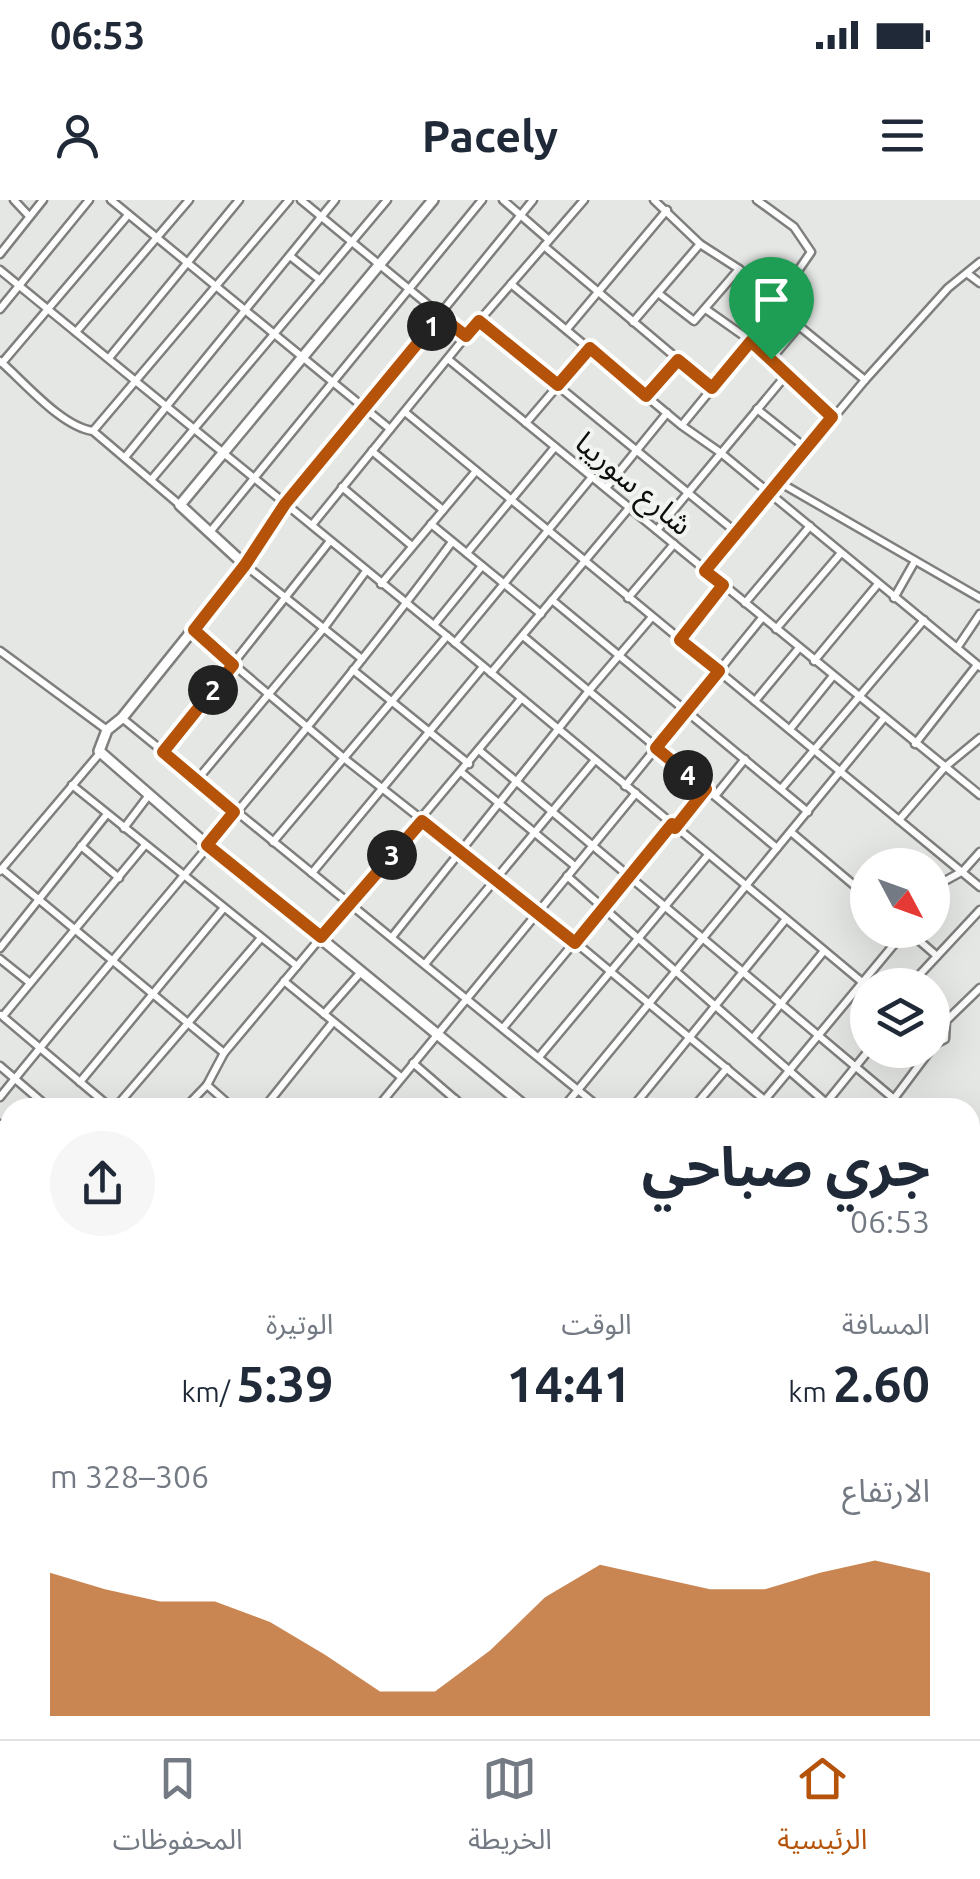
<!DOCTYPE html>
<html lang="ar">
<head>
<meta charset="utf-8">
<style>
  body { margin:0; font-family:Ubuntu,"Noto Sans Arabic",sans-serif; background:#f6f6f7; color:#1f2937; direction:rtl; height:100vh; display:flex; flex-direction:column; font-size:38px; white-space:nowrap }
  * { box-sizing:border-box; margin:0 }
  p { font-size:32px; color:#747a83 }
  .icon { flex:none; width:55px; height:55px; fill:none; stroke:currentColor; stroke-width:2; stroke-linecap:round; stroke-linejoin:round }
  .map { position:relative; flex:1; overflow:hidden; direction:ltr }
  .drawer { position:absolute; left:0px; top:898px; width:980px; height:642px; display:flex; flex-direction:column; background:#fff; border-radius:30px 30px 0 0; box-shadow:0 10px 40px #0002; direction:rtl }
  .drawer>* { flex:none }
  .needle { width:65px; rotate:131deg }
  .tools { position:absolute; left:850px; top:648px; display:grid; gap:20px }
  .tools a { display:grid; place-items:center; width:100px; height:100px; border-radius:50%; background:#fff; box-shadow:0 10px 40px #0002; font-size:50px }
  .pin { position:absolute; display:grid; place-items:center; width:85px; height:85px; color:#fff; margin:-102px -42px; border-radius:50% 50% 50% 0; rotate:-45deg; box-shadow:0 0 10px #0007 }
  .pin .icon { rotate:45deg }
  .km { position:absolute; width:50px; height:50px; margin:-25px; border-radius:50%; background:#222; color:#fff; font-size:28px; line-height:50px; text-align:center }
  .round { display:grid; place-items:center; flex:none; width:105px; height:105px; border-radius:52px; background:#f6f6f7 }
  .head { display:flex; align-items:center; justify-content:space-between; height:170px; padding:0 50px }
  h1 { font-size:55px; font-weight:700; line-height:75px }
  .stats { display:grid; grid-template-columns:repeat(3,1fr); gap:15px; height:170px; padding:10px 50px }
  .stats div { display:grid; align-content:center }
  .stats b { font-size:50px; font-weight:700 }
  .stats small { font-size:28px; font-weight:400 }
  .stats p { font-size:28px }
  .chart { height:280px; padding:20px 50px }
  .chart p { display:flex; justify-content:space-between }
  .chart svg { width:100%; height:180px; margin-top:10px; fill:#b45309; opacity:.7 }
  .status { display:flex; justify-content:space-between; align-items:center; height:70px; padding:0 50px; background:#fff; direction:ltr }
  .status svg { height:28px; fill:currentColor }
  header { display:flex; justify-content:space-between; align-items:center; height:130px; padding:0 50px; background:#fff; font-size:45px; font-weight:700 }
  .tab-bar { display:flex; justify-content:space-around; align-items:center; height:140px; border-top:2px solid #e0e1e3; background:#fff; font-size:28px; color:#747a83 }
  .tab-bar a { display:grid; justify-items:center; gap:5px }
  .tab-bar .active { color:#b45309 }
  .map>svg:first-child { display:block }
</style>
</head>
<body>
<div class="status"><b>06:53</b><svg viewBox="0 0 49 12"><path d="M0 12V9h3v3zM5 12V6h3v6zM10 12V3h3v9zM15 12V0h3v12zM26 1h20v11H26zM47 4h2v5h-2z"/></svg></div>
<header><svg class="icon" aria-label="menu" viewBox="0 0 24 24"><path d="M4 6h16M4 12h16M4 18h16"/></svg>Pacely<svg class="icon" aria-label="person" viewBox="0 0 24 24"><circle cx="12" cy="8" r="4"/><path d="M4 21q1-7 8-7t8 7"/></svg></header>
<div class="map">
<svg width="980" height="1539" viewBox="0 0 980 1539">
  <rect width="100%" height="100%" fill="#e5e7e4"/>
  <polygon fill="#dec6dc" points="442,1530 536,1530 545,1539 437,1539"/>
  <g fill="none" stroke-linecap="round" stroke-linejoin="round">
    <g stroke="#7f807d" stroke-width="11">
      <g id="street">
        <polyline points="14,0 29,16"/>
        <polyline points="111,0 390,229"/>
        <polyline points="301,0 466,136"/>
        <polyline points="503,0 549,40"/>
        <polyline points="654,0 700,44 739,69 771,95 799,126 865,180"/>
        <polyline points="757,0 794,27 811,52 793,78 771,95"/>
        <polyline points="544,46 712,188"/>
        <polyline points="0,54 43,0"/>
        <polyline points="290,56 320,80"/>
        <polyline points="0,70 447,436 868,787"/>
        <polyline points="968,74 980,83"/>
        <polyline points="511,84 681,225 721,253 980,467"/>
        <polyline points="658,93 694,121 739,69"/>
        <polyline points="0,109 89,0"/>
        <polyline points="707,110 751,141 833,217"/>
        <polyline points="479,121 737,333"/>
        <polyline points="633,122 700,44"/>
        <polyline points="567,129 667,10"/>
        <polyline points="76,132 189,0"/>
        <polyline points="109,158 239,0"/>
        <polyline points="448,159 980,595"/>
        <polyline points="771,159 799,126"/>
        <path d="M 0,161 C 25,183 62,227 93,231 L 180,305"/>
        <polyline points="2,163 128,15"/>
        <polyline points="646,196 678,160"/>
        <polyline points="757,209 807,249"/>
        <polyline points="405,212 980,687"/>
        <polyline points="526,223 590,148"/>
        <polyline points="682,225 751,141"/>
        <polyline points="93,231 289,0"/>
        <polyline points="372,251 443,310"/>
        <polyline points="126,256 335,0"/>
        <polyline points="151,280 387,0"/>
        <polyline points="779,282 980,398"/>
        <polyline points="342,287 412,346"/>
        <polyline points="606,288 667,213"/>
        <polyline points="431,324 541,414"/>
        <polyline points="312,325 466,136 584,0"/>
        <polyline points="657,330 787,174"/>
        <polyline points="210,332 482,0"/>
        <polyline points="467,353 555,247"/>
        <polyline points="705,371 865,180 948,88 980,62"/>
        <polyline points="381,384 476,271"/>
        <polyline points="628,398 674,344"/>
        <polyline points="894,398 915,361"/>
        <polyline points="552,400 808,612"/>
        <polyline points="745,403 810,326"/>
        <polyline points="434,425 482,366"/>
        <polyline points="776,429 841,353"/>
        <polyline points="194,431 345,559 538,711 774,908"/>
        <polyline points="523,436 777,648"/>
        <polyline points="680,439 723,385"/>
        <polyline points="455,443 592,277"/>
        <polyline points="957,448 980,414"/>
        <polyline points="0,451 107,530"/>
        <polyline points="362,459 245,365 285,304 533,0"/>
        <polyline points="814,461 878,384"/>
        <polyline points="353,470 469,564"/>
        <polyline points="491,473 629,308"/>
        <polyline points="755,501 799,448"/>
        <polyline points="122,518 600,908"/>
        <polyline points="790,529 833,476"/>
        <polyline points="915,544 977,465"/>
        <polyline points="480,551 894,899"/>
        <polyline points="163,552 330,341"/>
        <polyline points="461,572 575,666"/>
        <polyline points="197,580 324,428 366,371"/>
        <polyline points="72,585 297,766"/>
        <polyline points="625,586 762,418"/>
        <polyline points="781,589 924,420"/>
        <polyline points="715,596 745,559"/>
        <polyline points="899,620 945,567 980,538"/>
        <polyline points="675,627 706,589"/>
        <polyline points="124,628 149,595"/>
        <polyline points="791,632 868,697"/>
        <polyline points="273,642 447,436"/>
        <polyline points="81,646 119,678"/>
        <polyline points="2,669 224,853"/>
        <polyline points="0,671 100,553"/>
        <polyline points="312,673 483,467"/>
        <polyline points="567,676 825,902"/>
        <polyline points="932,688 963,671 980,652"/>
        <polyline points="907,730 937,756"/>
        <polyline points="392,737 587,493 652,417"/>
        <polyline points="0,748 107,614"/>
        <polyline points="0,759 30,783"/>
        <polyline points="425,764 595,560"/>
        <polyline points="284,781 401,877"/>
        <polyline points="910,785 980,710"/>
        <polyline points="324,814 361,772"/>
        <polyline points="1,815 111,908"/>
        <polyline points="3,816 145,645"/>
        <polyline points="503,828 672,625"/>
        <polyline points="753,838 824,751"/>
        <polyline points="539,857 708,655"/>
        <polyline points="413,863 465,908"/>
        <polyline points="0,866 49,908"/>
        <polyline points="80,882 223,709"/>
        <polyline points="207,885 233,908"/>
        <path d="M 0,897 C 150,711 310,534 452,342"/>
        <polyline points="115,908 261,738"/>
        <polyline points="185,908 207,885 224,853 520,500"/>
        <polyline points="264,908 333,822"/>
        <polyline points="377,908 636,593"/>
        <polyline points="447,908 455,899"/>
        <polyline points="563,908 884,518"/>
        <polyline points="632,908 786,719"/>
        <polyline points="693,908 727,868"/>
        <polyline points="758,908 906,730"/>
        <polyline points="822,908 869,850"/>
        <polyline points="887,908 935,844 945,839 946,821 980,788"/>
        <polyline points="0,924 10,932"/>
        <polyline points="0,975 10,963"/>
        <polyline points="0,978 10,986"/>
        <polyline points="0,1046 10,1035"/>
        <polyline points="0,1066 10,1074"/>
        <polyline points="970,1129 980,1119"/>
        <polyline points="0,1139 10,1122"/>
        <polyline points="970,1152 980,1163"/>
        <polyline points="970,1191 980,1180"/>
        <polyline points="0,1208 10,1196"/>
        <polyline points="970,1258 980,1247"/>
        <polyline points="0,1264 10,1272"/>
        <polyline points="970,1314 980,1304"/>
        <polyline points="0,1319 10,1327"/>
        <polyline points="0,1364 10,1352"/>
        <polyline points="0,1439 10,1427"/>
        <polyline points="0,1460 10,1469"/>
        <polyline points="970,1465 980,1454"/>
        <polyline points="0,1515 10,1504"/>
        <polyline points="970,1519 980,1509"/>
        <polyline points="102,1530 113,1539"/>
        <polyline points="281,1530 292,1539"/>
        <polyline points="332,1530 342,1539"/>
        <polyline points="557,1530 565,1539"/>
        <polyline points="647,1530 657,1539"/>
        <polyline points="750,1530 758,1539"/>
        <polyline points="844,1530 854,1539"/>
        <polyline points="941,1530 950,1539"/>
        <polyline points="46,1539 54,1530"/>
        <polyline points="116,1539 124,1530"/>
        <polyline points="177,1539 185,1530"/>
        <polyline points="242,1539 249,1530"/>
        <polyline points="308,1539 316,1530"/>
        <polyline points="364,1539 372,1530"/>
        <polyline points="581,1539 590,1530"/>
        <polyline points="725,1539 735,1530"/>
        <polyline points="901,1539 909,1530"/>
        <polyline points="951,1539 960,1530"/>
      </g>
    </g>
    <g stroke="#7f807d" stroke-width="14">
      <g id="secondary">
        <polyline points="433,0 180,305 245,365 122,518 107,530 99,551 207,645 527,908"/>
        <polyline points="970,1353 980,1364"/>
      </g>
    </g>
    <g stroke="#c5c5c5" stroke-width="15">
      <g id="primary">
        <polyline points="970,1395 980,1385"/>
        <polyline points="826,1539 835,1530"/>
      </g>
    </g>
    <use href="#street" stroke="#fff" stroke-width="6"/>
    <use href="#secondary" stroke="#fff" stroke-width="9"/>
    <use href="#primary" stroke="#c7e7ab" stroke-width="10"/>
  </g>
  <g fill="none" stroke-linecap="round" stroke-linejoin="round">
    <g stroke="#fff" stroke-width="20">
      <polygon id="route" points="440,116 466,136 479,121 558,185 590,148 646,196 678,160 712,188 751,141 832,217 705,371 723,385 680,440 719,471 656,548 706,589 675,628 672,624 575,743 422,621 321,737 207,645 234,612 163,552 233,465 194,430 245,365 285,304"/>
    </g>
    <use href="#route" stroke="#b45309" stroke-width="12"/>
  </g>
  <g text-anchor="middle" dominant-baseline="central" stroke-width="8" stroke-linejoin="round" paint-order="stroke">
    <g font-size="30" fill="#0d0e0d" stroke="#f2f4f1">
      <text transform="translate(634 283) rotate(40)">شارع سوريبا</text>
    </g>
  </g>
</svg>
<div class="tools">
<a><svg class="needle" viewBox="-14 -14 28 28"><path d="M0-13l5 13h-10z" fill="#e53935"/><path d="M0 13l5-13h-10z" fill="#747a83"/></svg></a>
<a><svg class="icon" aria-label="layers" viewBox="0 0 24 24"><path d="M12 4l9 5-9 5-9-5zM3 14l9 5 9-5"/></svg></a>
</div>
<div class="pin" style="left:771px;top:159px;background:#1e9e55"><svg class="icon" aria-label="arrive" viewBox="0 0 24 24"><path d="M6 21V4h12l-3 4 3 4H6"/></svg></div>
<b class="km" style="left:432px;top:126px">1</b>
<b class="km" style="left:213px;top:490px">2</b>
<b class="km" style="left:392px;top:655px">3</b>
<b class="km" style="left:688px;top:575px">4</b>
<section class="drawer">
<div class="head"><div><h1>جري صباحي</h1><p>06:53</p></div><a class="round"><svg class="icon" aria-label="share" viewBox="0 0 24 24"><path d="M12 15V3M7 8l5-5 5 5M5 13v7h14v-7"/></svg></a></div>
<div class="stats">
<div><p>المسافة</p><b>2.60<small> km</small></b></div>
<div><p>الوقت</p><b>14:41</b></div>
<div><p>الوتيرة</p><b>5:39<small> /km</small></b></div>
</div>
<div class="chart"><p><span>الارتفاع</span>306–328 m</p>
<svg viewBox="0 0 160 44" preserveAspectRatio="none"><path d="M0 44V9L10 13L20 16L30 16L40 21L50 29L60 38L70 38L80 28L90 15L100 7L110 10L120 13L130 13L140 9L150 6L160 9V44z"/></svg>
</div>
</section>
</div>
<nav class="tab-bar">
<a class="active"><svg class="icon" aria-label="home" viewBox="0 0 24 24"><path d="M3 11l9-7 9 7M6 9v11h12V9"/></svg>الرئيسية</a>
<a><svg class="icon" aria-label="map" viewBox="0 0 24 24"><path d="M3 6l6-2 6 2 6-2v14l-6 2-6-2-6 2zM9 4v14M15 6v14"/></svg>الخريطة</a>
<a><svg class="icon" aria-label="saved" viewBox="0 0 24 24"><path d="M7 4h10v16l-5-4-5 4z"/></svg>المحفوظات</a>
</nav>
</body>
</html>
